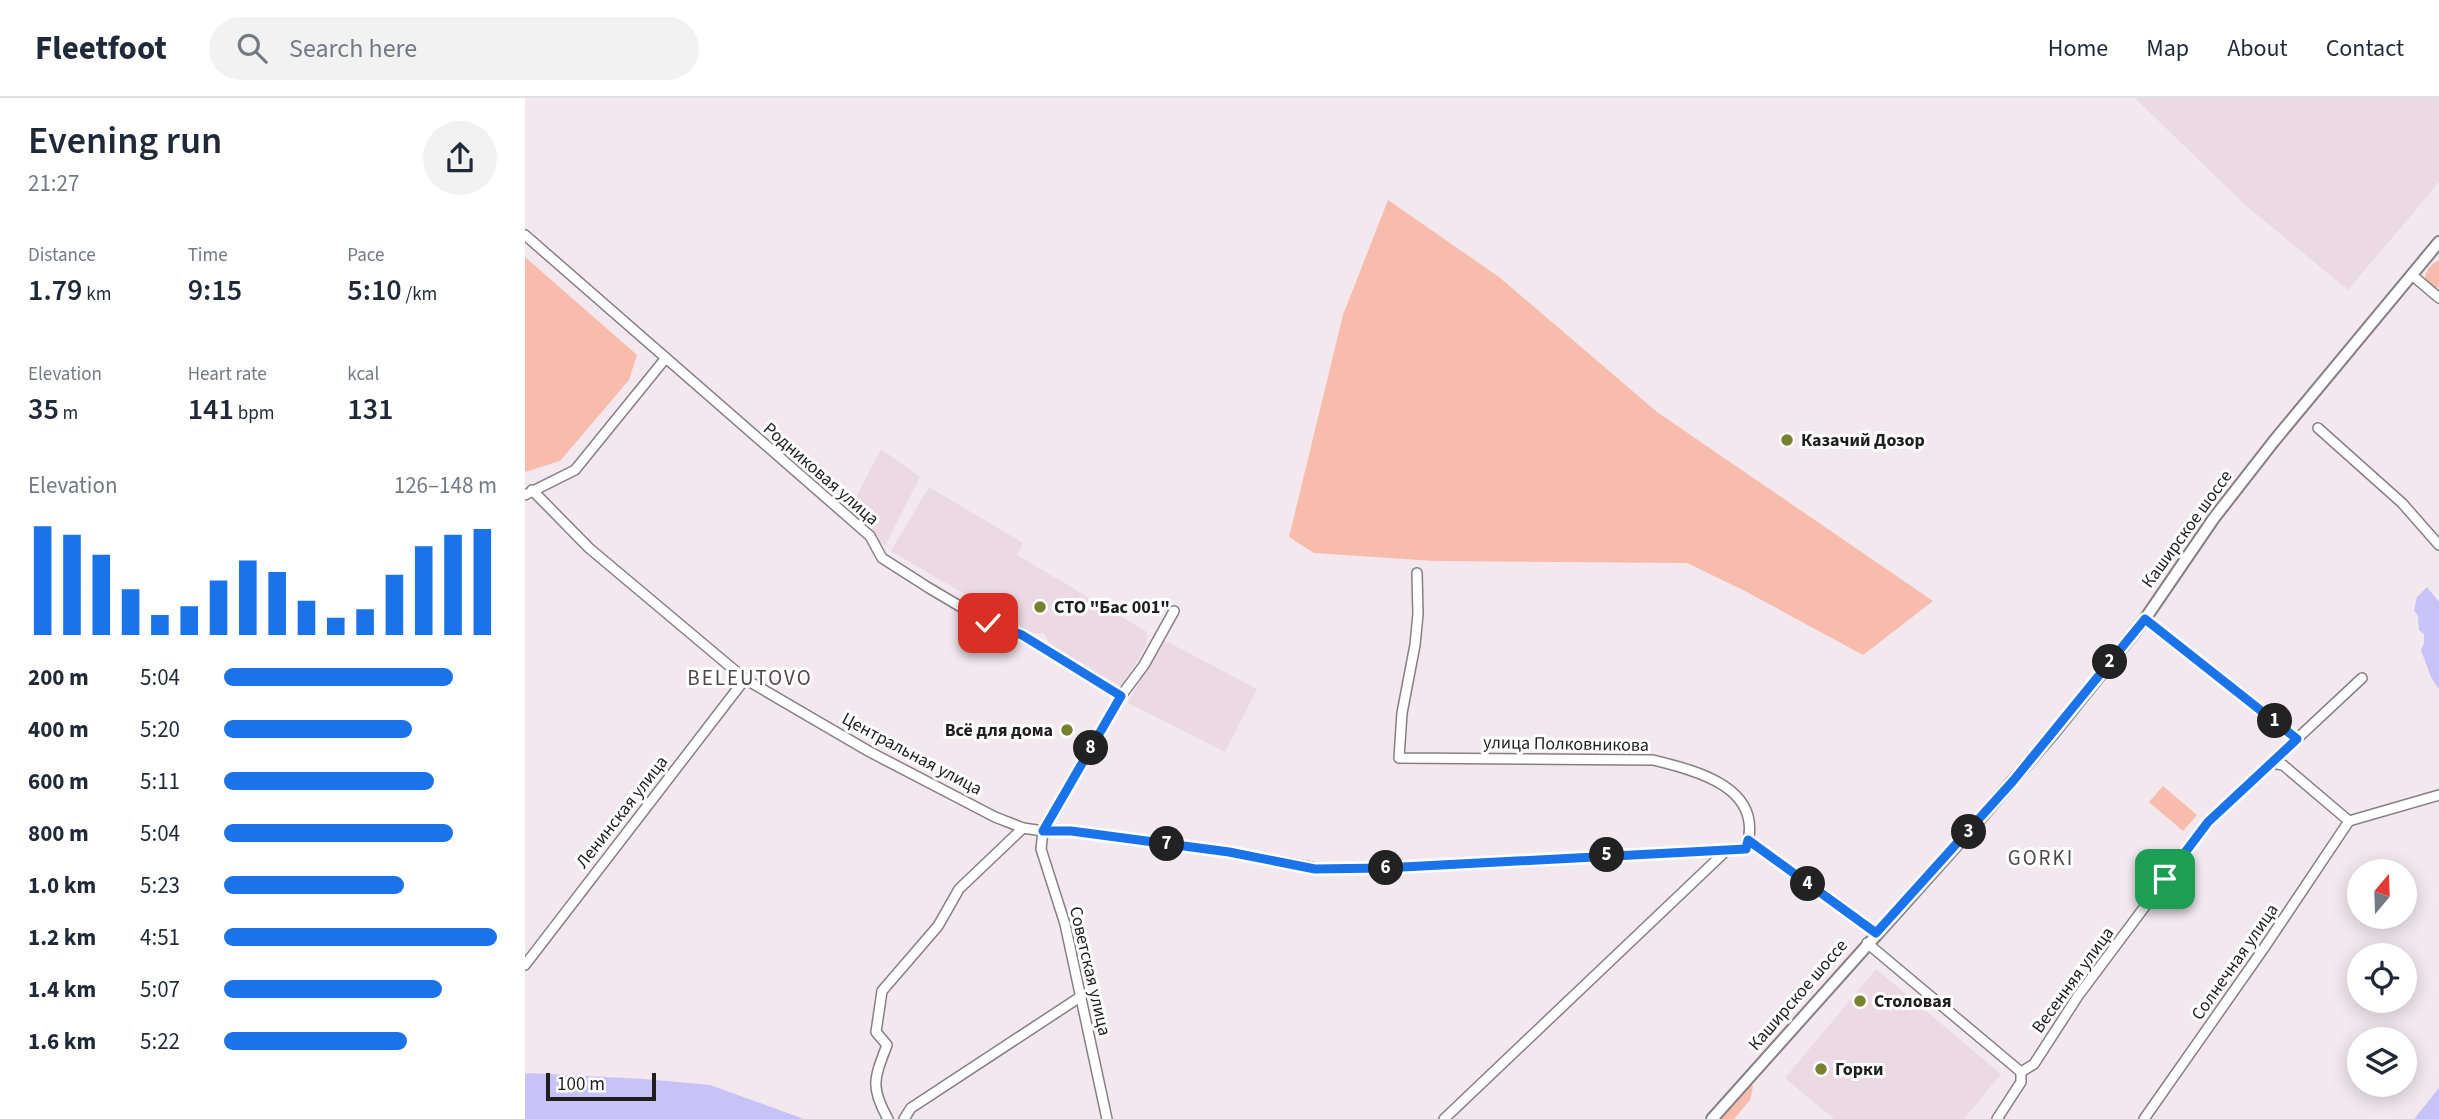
<!DOCTYPE html>
<html lang="en">
<head>
<meta charset="utf-8">
<style>
  body { margin:0; font-family:"Source Sans 3",sans-serif; background:#f2f2f3; color:#1f2937; height:100vh; display:flex; flex-direction:column; font-size:26px; white-space:nowrap }
  * { box-sizing:border-box; margin:0 }
  p { font-size:23px; color:#747a83 }
  .icon { flex:none; width:38px; height:38px; fill:none; stroke:currentColor; stroke-width:2; stroke-linecap:round; stroke-linejoin:round }
  .map { position:relative; flex:1; overflow:hidden }
  .drawer { display:flex; flex-direction:column; background:#fff; width:525px }
  .drawer>* { flex:none }
  .needle { width:46px; rotate:19deg }
  .fabs { position:absolute; left:1822px; top:761px; display:grid; gap:14px }
  .fabs a { display:grid; place-items:center; width:70px; height:70px; border-radius:50%; background:#fff; box-shadow:0 4px 18px #0003; font-size:35px }
  .scale { position:absolute; left:21px; bottom:18px; width:110px; box-sizing:border-box; padding-left:7px; border:4px solid #211e20; border-top:0; font-size:19px; line-height:24px; white-space:nowrap; color:#211e20; -webkit-text-stroke:5px #fff; paint-order:stroke }
  .pin { position:absolute; display:grid; place-items:center; width:60px; height:60px; color:#fff; margin:-30px; border-radius:14px; box-shadow:0 4px 10px #0006 }
  .km { position:absolute; width:35px; height:35px; margin:-18px; border-radius:50%; background:#222; color:#fff; font-size:19px; line-height:35px; text-align:center }
  .round { display:grid; place-items:center; flex:none; width:74px; height:74px; border-radius:37px; background:#f2f2f3 }
  .overview { display:flex; align-items:center; justify-content:space-between; height:119px; padding:0 28px }
  h1 { font-size:38px; font-weight:600; line-height:52px }
  .figures { display:grid; grid-template-columns:repeat(3,1fr); gap:10px; height:119px; padding:7px 28px }
  .figures div { display:grid; align-content:center }
  .figures b { font-size:30px; font-weight:600 }
  .figures small { font-size:19px; font-weight:400 }
  .figures p { font-size:19px }
  .chart { height:196px; padding:14px 28px }
  .chart p { display:flex; justify-content:space-between }
  .chart svg { width:100%; height:126px; margin-top:7px; stroke:#1a73e8; stroke-width:6 }
  ul { padding:0 28px; list-style:none; font-size:23px }
  li { display:grid; grid-template-columns:112px 84px 1fr; align-items:center; height:52px }
  li i { height:18px; border-radius:9px; background:#1a73e8 }
  header { display:flex; align-items:center; gap:42px; box-sizing:border-box; height:98px; padding:0 35px; background:#fff; border-bottom:2px solid #e0e1e3 }
  header strong { font-size:33px }
  nav { display:flex; gap:38px; margin-inline-start:auto; font-size:24px }
  .search { width:490px; height:63px; background:#f2f2f3; display:flex; align-items:center; gap:18px; box-sizing:border-box; padding:0 24px; border-radius:38px; color:#747a83; font-size:26px }
  main { display:flex; flex:1; min-height:0 }
  .map>svg:first-child { display:block }
</style>
</head>
<body>
<header>
<strong>Fleetfoot</strong>
<div class="search"><svg class="icon" aria-label="search" viewBox="0 0 24 24"><circle cx="10" cy="10" r="6"/><path d="M15 15l6 6"/></svg>Search here</div>
<nav><a>Home</a><a>Map</a><a>About</a><a>Contact</a></nav>
</header>
<main>
<section class="drawer">
<div class="overview"><div><h1>Evening run</h1><p>21:27</p></div><a class="round"><svg class="icon" aria-label="share" viewBox="0 0 24 24"><path d="M12 15V3M7 8l5-5 5 5M5 13v7h14v-7"/></svg></a></div>
<div class="figures">
<div><p>Distance</p><b>1.79<small> km</small></b></div>
<div><p>Time</p><b>9:15</b></div>
<div><p>Pace</p><b>5:10<small> /km</small></b></div>
</div>
<div class="figures">
<div><p>Elevation</p><b>35<small> m</small></b></div>
<div><p>Heart rate</p><b>141<small> bpm</small></b></div>
<div><p>kcal</p><b>131</b></div>
</div>
<div class="chart"><p><span>Elevation</span>126–148 m</p>
<svg viewBox="0 0 160 44" preserveAspectRatio="none"><path d="M5 44V6M15 44V9M25 44V16M35 44V28M45 44V37M55 44V34M65 44V25M75 44V18M85 44V22M95 44V32M105 44V38M115 44V35M125 44V23M135 44V13M145 44V9M155 44V7"/></svg>
</div>
<ul>
<li><b>200 m</b>5:04<i style="width:84%"></i></li>
<li><b>400 m</b>5:20<i style="width:69%"></i></li>
<li><b>600 m</b>5:11<i style="width:77%"></i></li>
<li><b>800 m</b>5:04<i style="width:84%"></i></li>
<li><b>1.0 km</b>5:23<i style="width:66%"></i></li>
<li><b>1.2 km</b>4:51<i style="width:100%"></i></li>
<li><b>1.4 km</b>5:07<i style="width:80%"></i></li>
<li><b>1.6 km</b>5:22<i style="width:67%"></i></li>
</ul>
</section>
<div class="map">
<svg width="1914" height="1021" viewBox="0 0 1914 1021">
  <rect width="100%" height="100%" fill="#f2e8ee"/>
  <g fill="#ebdae4">
    <polygon points="1610,0 1914,0 1914,84 1823,192 1718,105"/>
    <polygon points="356,351 395,379 360,448 323,415"/>
    <polygon points="404,389 498,445 492,457 622,534 621,547 598,588 590,587 527,550 519,536 505,535 491,527 463,522 455,505 366,453"/>
    <polygon points="637,541 732,591 700,654 603,605"/>
    <polygon points="1351,871 1476,976 1439,1021 1309,1021 1260,980"/>
  </g>
  <g fill="#f8bcac">
    <polygon points="863,102 974,179 1132,314 1408,503 1338,557 1220,493 1162,465 909,463 789,455 764,439 818,217"/>
    <polygon points="0,159 112,257 104,282 35,363 0,374"/>
    <path d="M 1914,162 L 1914,189 L 1907,191 L 1899,186 C 1900,174 1903,168 1914,162 Z"/>
    <polygon points="1638,688 1672,717 1658,733 1624,704"/>
    <polygon points="1226,985 1228,989 1225,1002 1209,1021 1194,1021"/>
  </g>
  <g fill="#c7c2f7">
    <polygon points="1902,489 1914,504 1914,591 1906,579 1896,552 1899,545 1899,536 1894,532 1893,518 1889,512 1892,499"/>
    <polygon points="3,975 119,981 185,987 279,1021 0,1021 0,976"/>
    <polygon points="1914,990 1914,1021 1889,1021"/>
  </g>
  <g fill="none" stroke-linecap="round" stroke-linejoin="round">
    <g stroke="#887f84" stroke-width="12">
      <g id="minor">
        <polyline points="0,137 345,438 357,460 404,490 463,525 497,537 596,598"/>
        <polyline points="1887,177 1914,200"/>
        <polyline points="1793,330 1877,405 1914,447"/>
        <path d="M 7,392 L 64,450 L 220,581 L 345,654 L 470,719 L 498,730 L 518,733 L 546,733 L 704,754 L 790,770 L 859,770 L 1221,751 C 1241,690 1173,673 1128,662 L 874,660 L 877,615 L 890,547 L 893,516 L 892,475"/>
        <polyline points="0,397 50,372 140,261"/>
        <polyline points="1620,521 1772,641"/>
        <polyline points="1746,665 1758,667 1824,723"/>
        <polyline points="1824,723 1914,697"/>
        <polyline points="1223,742 1351,835"/>
        <polyline points="1342,845 1496,974"/>
        <polyline points="0,867 220,581"/>
        <polyline points="1496,974 1509,966 1553,898 1683,724 1837,580"/>
        <path d="M 363,1021 C 345,989 349,981 362,947 L 351,934 L 357,893 L 413,828 L 434,791 L 498,730"/>
        <polyline points="379,1021 386,1010 555,899"/>
        <polyline points="582,1021 540,826 516,751 518,733 596,598 619,567 649,513"/>
        <polyline points="919,1021 1202,752"/>
        <polyline points="1472,1021 1496,984 1496,974"/>
        <polyline points="1619,1021 1739,850 1824,723"/>
      </g>
    </g>
    <g stroke="#887f84" stroke-width="14">
      <polyline id="major" points="1187,1021 1448,729 1527,637 1620,521 1689,420 1749,343 1914,144"/>
    </g>
    <use href="#minor" stroke="#fff" stroke-width="9"/>
    <use href="#major" stroke="#fff" stroke-width="10"/>
  </g>
  <g fill="none" stroke-linecap="round" stroke-linejoin="round">
    <g stroke="#fff" stroke-width="14">
      <polyline id="route" points="463,525 497,537 596,598 518,733 546,733 704,754 790,771 859,770 1221,751 1223,742 1351,835 1488,683 1620,521 1772,641 1683,724 1640,781"/>
    </g>
    <use href="#route" stroke="#1a73e8" stroke-width="9"/>
  </g>
  <g fill="#78812d" stroke="#fff" stroke-width="2.5">
    <circle cx="1262" cy="342" r="7"/>
    <circle cx="515" cy="509" r="7"/>
    <circle cx="542" cy="632" r="7"/>
    <circle cx="1335" cy="903" r="7"/>
    <circle cx="1296" cy="971" r="7"/>
  </g>
  <g text-anchor="middle" dominant-baseline="central" stroke-width="6" stroke-linejoin="round" paint-order="stroke">
    <g font-size="18" font-weight="bold" fill="#211e20" stroke="#fff" text-anchor="start">
      <text x="1276" y="342">Казачий Дозор</text>
      <text x="529" y="509">СТО "Бас 001"</text>
      <text x="528" y="632" text-anchor="end">Всё для дома</text>
      <text x="1349" y="903">Столовая</text>
      <text x="1310" y="971">Горки</text>
    </g>
    <g font-size="18" fill="#211e20" stroke="#fff">
      <text transform="translate(296 376) rotate(41)">Родниковая улица</text>
      <text transform="translate(1662 431) rotate(-54)">Каширское шоссе</text>
      <text transform="translate(1041 646) rotate(1)">улица Полковникова</text>
      <text transform="translate(387 656) rotate(28)">Центральная улица</text>
      <text transform="translate(97 714) rotate(-52)">Ленинская улица</text>
      <text transform="translate(1710 864) rotate(-55)">Солнечная улица</text>
      <text transform="translate(565 873) rotate(77)">Советская улица</text>
      <text transform="translate(1548 882) rotate(-54)">Весенняя улица</text>
      <text transform="translate(1273 897) rotate(-49)">Каширское шоссе</text>
    </g>
    <g font-size="21" letter-spacing="2" fill="#4f474b" stroke="#fff">
      <text x="225" y="580">BELEUTOVO</text>
      <text x="1516" y="760">GORKI</text>
    </g>
  </g>
</svg>
<div class="fabs">
<a><svg class="needle" viewBox="-14 -14 28 28"><path d="M0-13l5 13h-10z" fill="#e53935"/><path d="M0 13l5-13h-10z" fill="#747a83"/></svg></a>
<a><svg class="icon" aria-label="locate" viewBox="0 0 24 24"><circle cx="12" cy="12" r="6"/><path d="M12 2v4M12 18v4M2 12h4M18 12h4"/></svg></a>
<a><svg class="icon" aria-label="layers" viewBox="0 0 24 24"><path d="M12 4l9 5-9 5-9-5zM3 14l9 5 9-5"/></svg></a>
</div>
<div class="scale">100 m</div>
<div class="pin" style="left:1640px;top:781px;background:#1e9e55"><svg class="icon" aria-label="arrive" viewBox="0 0 24 24"><path d="M6 21V4h12l-3 4 3 4H6"/></svg></div>
<div class="pin" style="left:463px;top:525px;background:#d93025"><svg class="icon" aria-label="check" viewBox="0 0 24 24"><path d="M5 12l5 5 9-10"/></svg></div>
<b class="km" style="left:1750px;top:623px">1</b>
<b class="km" style="left:1585px;top:564px">2</b>
<b class="km" style="left:1444px;top:734px">3</b>
<b class="km" style="left:1283px;top:786px">4</b>
<b class="km" style="left:1082px;top:757px">5</b>
<b class="km" style="left:861px;top:770px">6</b>
<b class="km" style="left:642px;top:746px">7</b>
<b class="km" style="left:566px;top:650px">8</b>
</div>
</main>
</body>
</html>
